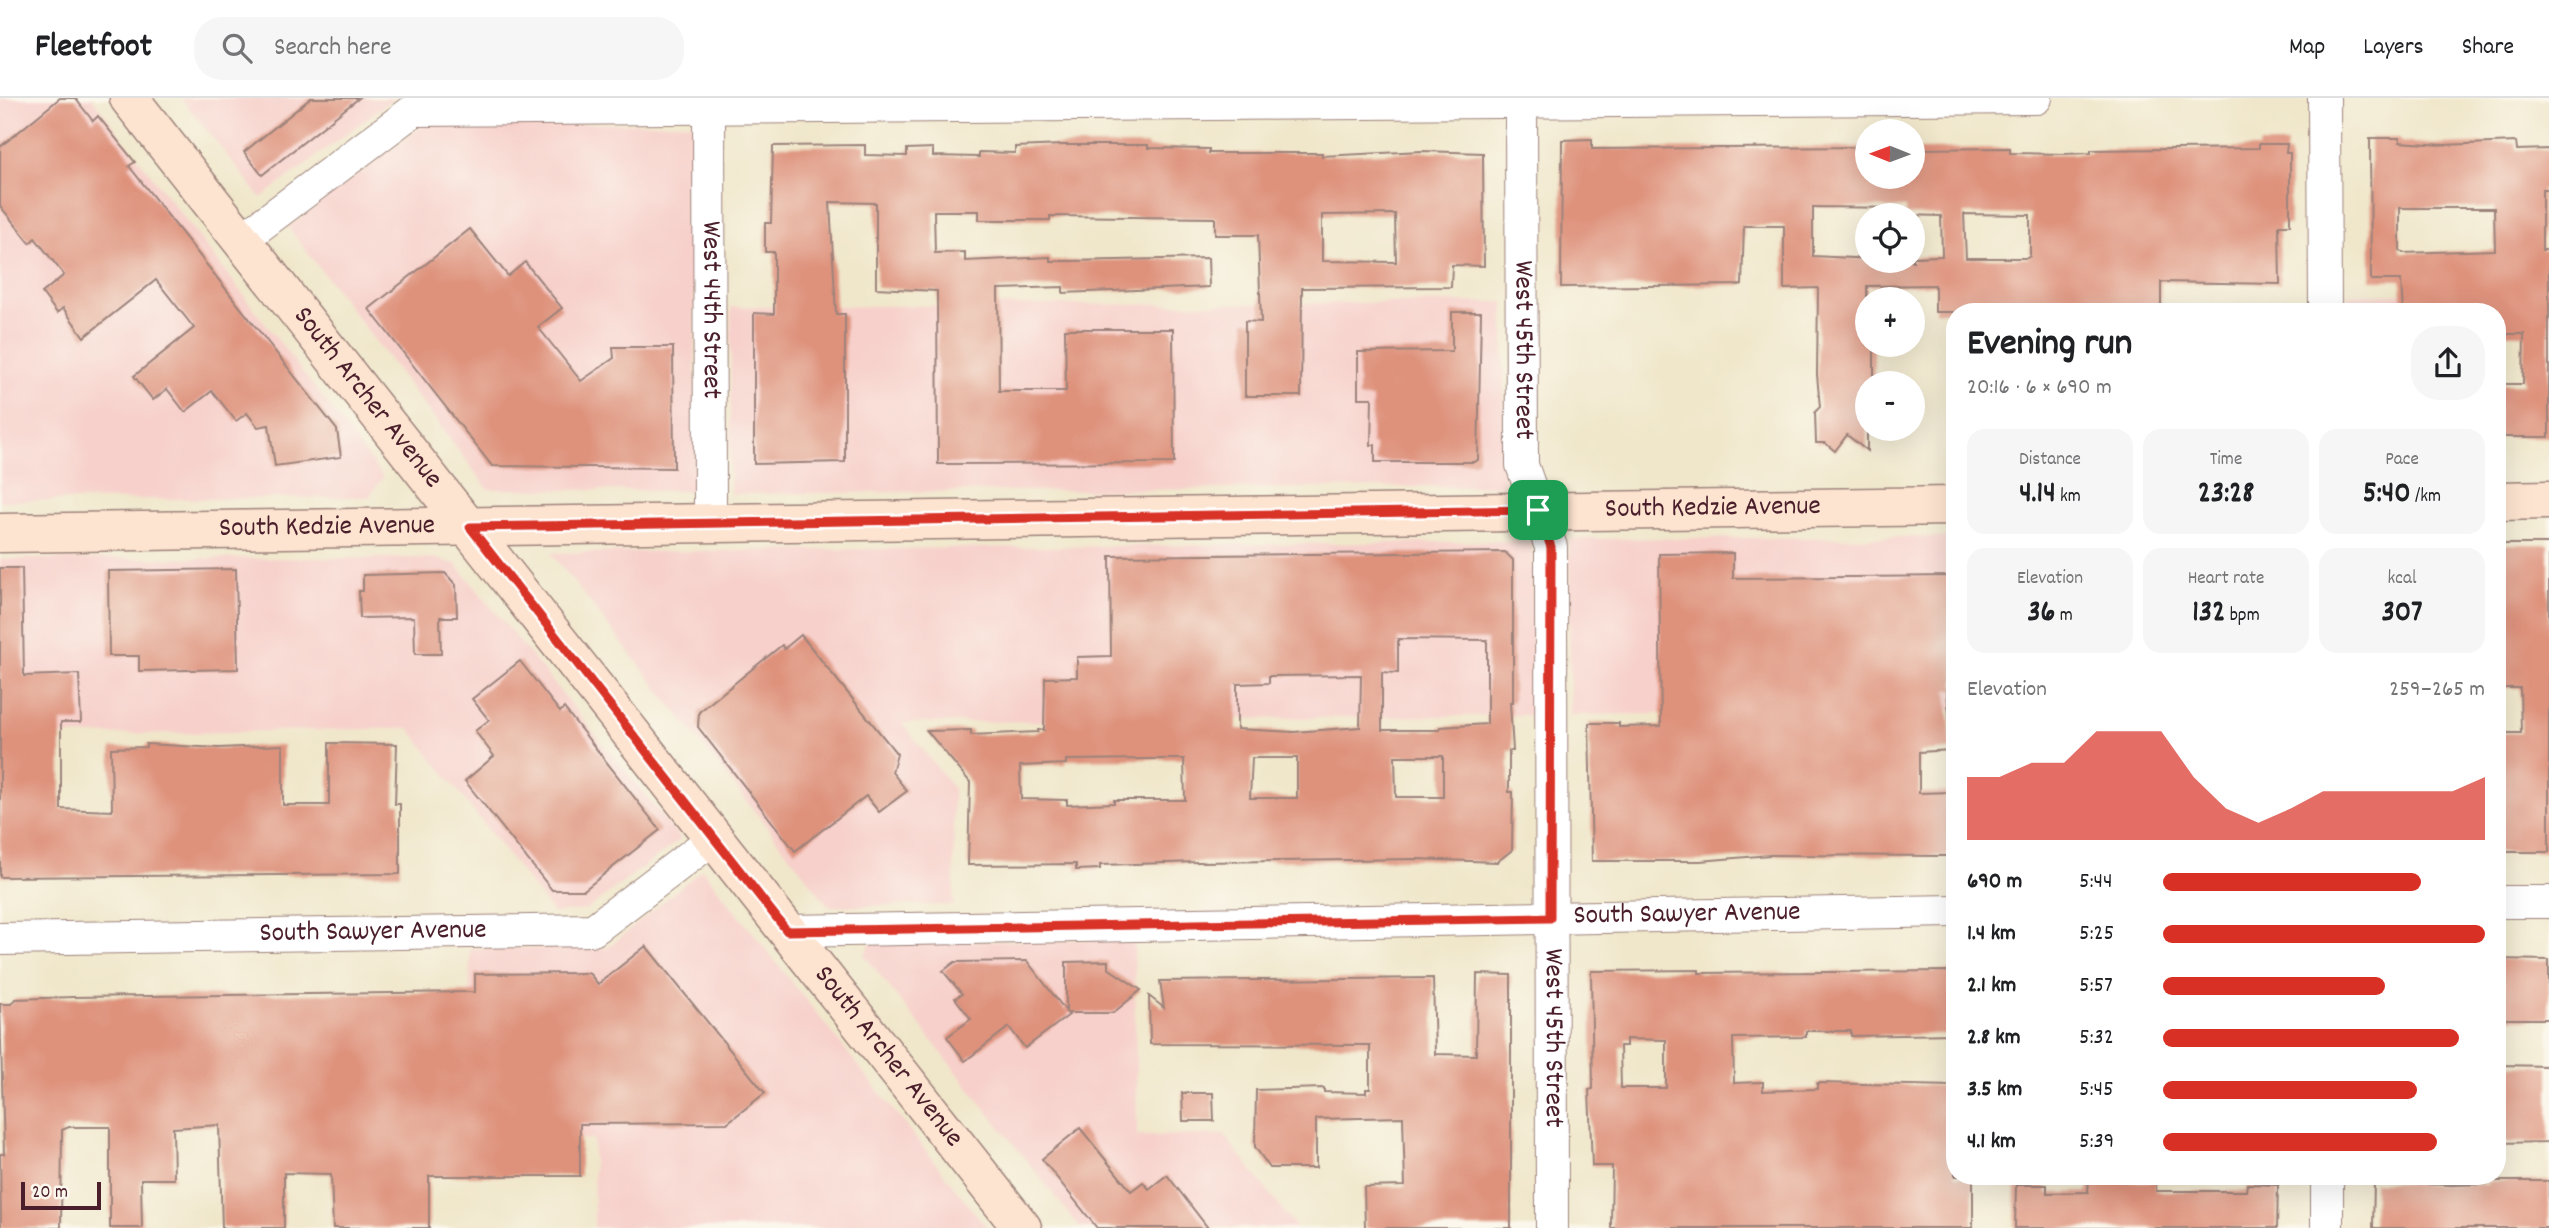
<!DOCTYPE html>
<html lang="en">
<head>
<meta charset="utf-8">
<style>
  body { margin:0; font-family:Dekko,sans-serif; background:#f6f6f6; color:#202124; height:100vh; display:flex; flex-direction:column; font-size:26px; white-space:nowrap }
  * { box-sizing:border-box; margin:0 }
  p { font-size:23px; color:#757577 }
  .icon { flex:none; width:38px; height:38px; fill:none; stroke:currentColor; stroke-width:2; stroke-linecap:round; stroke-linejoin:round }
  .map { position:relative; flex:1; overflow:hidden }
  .sheet { position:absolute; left:1946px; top:205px; width:560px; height:882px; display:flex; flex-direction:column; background:#fff; border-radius:28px; box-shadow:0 7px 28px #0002 }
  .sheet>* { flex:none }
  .needle { width:46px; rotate:271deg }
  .tools { position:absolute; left:1855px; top:21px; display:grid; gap:14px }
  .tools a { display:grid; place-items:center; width:70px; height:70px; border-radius:50%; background:#fff; box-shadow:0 7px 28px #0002; font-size:35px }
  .scale { position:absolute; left:21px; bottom:18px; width:80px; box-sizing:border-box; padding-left:7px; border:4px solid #4a1f2b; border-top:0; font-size:19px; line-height:24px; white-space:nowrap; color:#4a1f2b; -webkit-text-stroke:5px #fbf7ec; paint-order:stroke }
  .pin { position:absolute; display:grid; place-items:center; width:60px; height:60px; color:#fff; margin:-30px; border-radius:14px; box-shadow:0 4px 10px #0006 }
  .round { display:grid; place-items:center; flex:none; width:74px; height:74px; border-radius:28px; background:#f6f6f6 }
  .headline { display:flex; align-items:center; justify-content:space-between; height:119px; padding:0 21px }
  h1 { font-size:38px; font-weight:700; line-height:52px }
  .figures { display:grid; grid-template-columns:repeat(3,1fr); gap:10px; height:119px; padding:7px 21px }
  .figures div { display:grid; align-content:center; border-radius:18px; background:#f6f6f6; text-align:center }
  .figures b { font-size:30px; font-weight:700 }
  .figures small { font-size:19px; font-weight:400 }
  .figures p { font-size:19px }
  .chart { height:196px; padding:14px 21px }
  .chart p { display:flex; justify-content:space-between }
  .chart svg { width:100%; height:126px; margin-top:7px; fill:#d93025; opacity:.7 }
  ul { padding:0 21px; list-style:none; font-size:23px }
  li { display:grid; grid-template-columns:112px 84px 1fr; align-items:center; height:52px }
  li i { height:18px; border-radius:9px; background:#d93025 }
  header { display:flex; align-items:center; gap:42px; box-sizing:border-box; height:98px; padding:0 35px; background:#fff; border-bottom:2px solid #e0e0e0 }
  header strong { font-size:33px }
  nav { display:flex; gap:38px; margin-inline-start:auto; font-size:24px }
  .search { width:490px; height:63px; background:#f6f6f6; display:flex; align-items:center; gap:18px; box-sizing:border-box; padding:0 24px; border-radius:28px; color:#757577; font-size:26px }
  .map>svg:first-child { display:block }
</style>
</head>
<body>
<header>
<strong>Fleetfoot</strong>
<div class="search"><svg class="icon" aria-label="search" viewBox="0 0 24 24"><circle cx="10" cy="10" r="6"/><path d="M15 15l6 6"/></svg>Search here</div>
<nav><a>Map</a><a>Layers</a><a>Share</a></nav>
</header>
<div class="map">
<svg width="2549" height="1130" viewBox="0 0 2549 1130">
  <rect width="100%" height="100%" fill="#fbf7ec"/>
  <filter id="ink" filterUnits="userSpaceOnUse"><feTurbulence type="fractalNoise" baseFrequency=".0143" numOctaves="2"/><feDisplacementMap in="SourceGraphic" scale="14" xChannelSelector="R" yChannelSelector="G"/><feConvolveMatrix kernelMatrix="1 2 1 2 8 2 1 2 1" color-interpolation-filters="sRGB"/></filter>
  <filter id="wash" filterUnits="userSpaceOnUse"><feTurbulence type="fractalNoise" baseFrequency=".00686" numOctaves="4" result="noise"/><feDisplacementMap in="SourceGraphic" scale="28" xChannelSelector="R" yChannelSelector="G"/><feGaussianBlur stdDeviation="1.57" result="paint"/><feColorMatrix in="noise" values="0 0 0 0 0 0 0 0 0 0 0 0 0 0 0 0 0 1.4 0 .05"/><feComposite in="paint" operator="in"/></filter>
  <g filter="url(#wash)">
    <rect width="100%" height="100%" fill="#f0e7cb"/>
    <g fill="#f7d0cb">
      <polygon points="0,0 92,0 383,379 369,399 0,403"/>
      <polygon points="181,0 394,0 261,100"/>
      <polygon points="693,25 696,393 488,391 288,129 425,26"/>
      <polygon points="2403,196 2403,213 2348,213 2348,197"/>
      <polygon points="1504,204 1504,388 730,396 731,209"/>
      <polygon points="1955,439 1955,612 1570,617 1569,441"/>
      <polygon points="1532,443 1534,617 902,625 953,690 954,807 829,808 551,455"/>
      <polygon points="433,460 456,466 681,741 586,812 553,815 409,630 0,639 0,461"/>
      <polygon points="702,771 987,1130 594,1130 593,1041 469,1041 470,850 608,850"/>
      <polygon points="1134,841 1137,1038 1224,1037 1297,1130 1080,1130 864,857 871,845"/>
    </g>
    <g id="blocks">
      <g fill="#de927c" fill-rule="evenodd">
        <polygon points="60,0 75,0 93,23 98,18 135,64 129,68 337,332 341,359 275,368 269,327 258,329 247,315 236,323 212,293 185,314 167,291 153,302 134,278 194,230 156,182 84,239 63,210 57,215 42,195 64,177 35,140 30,145 0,108 0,49"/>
        <polygon points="311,0 359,0 262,77 244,54"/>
        <path d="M 2370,40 L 2400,40 L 2400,44 L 2443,47 L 2516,44 L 2517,52 L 2549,51 L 2549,91 L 2542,91 L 2542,152 L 2549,152 L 2549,339 L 2497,339 L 2497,286 L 2523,286 L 2524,236 L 2497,236 L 2497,214 L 2403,214 L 2401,182 L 2371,182 ZM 2400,110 L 2494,110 L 2495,152 L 2403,155 L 2400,152 Z"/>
        <path d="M 1592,41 L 1592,51 L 1867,49 L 1867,79 L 1913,79 L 1913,51 L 2010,50 L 2010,55 L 2063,56 L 2091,55 L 2091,52 L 2259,50 L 2259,46 L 2287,46 L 2286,55 L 2290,55 L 2290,127 L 2279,127 L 2280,186 L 2161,184 L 2161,214 L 1935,214 L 1935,187 L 1867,188 L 1867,247 L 1874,247 L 1874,285 L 1867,285 L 1867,353 L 1847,337 L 1835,353 L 1825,345 L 1816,345 L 1815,314 L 1820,309 L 1817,277 L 1818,190 L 1784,191 L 1784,128 L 1744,128 L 1742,187 L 1561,189 L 1562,42 ZM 1813,109 L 1906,110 L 1906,117 L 1941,118 L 1942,158 L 1913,159 L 1913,163 L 1813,158 ZM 1964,116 L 2030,117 L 2030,158 L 2027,160 L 1966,160 Z"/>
        <path d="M 865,47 L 865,57 L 907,58 L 907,51 L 933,50 L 933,58 L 979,59 L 979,54 L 1015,55 L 1015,49 L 1063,47 L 1148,47 L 1148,50 L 1209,51 L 1209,55 L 1322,55 L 1322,58 L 1422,53 L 1483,55 L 1484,168 L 1452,167 L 1451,189 L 1302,190 L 1301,298 L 1245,298 L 1245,223 L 1261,224 L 1258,137 L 1215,137 L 1215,120 L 1050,118 L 1050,122 L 979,122 L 979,113 L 934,113 L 935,155 L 965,154 L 965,163 L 1050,159 L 1050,163 L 1070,163 L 1208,160 L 1209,189 L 1063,195 L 1063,189 L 998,191 L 999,293 L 1066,293 L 1065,231 L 1173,231 L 1174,365 L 938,366 L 937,193 L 876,190 L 876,105 L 830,104 L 836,216 L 845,216 L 845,364 L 754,366 L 754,215 L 774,216 L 774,154 L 765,154 L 765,125 L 771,125 L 773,48 ZM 1395,116 L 1396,164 L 1322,163 L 1322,117 Z"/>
        <polygon points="470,131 508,178 525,164 562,210 538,229 581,283 614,260 613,249 673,249 674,370 492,368 369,211"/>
        <polygon points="1452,214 1481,214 1478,362 1474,364 1375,364 1375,347 1371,347 1372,300 1358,300 1358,254 1452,253"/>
        <polygon points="2497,446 2549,446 2549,754 2497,754 2497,635 2521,635 2520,590 2497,590"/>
        <path d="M 1505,454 L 1513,462 L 1513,604 L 1510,604 L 1513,653 L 1509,653 L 1509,694 L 1513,694 L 1512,752 L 1497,764 L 1417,761 L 1199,764 L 1100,767 L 1100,771 L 1076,772 L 1076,766 L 968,767 L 970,684 L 927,633 L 971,632 L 971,637 L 1038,634 L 1038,632 L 1044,632 L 1045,580 L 1077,579 L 1077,559 L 1111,558 L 1110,458 ZM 1398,541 L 1487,542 L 1487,626 L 1440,629 L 1440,632 L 1382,632 L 1382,574 L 1398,575 ZM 1361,577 L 1360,629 L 1294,634 L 1237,631 L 1237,586 L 1269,585 L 1269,578 ZM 1395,658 L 1443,658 L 1443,699 L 1396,699 ZM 1252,660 L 1297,660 L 1297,700 L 1250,700 ZM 1150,661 L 1184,661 L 1185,702 L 1114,702 L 1114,705 L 1067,707 L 1067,702 L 1021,701 L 1020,668 L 1066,666 L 1066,662 Z"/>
        <polygon points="1733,455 1733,480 1955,478 1955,592 1947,592 1952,652 1919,654 1919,695 1953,694 1952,758 1770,757 1700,763 1592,763 1589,625 1619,625 1619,629 1661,628 1659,456"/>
        <polygon points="0,470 22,470 24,578 79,576 81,624 61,624 61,711 112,713 111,650 146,649 146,646 219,650 283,647 283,707 329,707 329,645 397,646 395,706 400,706 400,776 0,779"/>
        <polygon points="236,471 238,571 139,573 139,558 109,558 108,473"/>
        <polygon points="445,475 456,487 457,519 440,519 441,556 415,556 414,519 360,520 359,493 363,493 363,477"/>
        <polygon points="801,537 897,656 892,674 907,693 879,714 866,698 795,753 698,629 699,614 782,547 784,551"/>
        <polygon points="520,563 560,614 564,610 660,732 584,792 552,792 465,683 494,658 475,633 489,622 472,601"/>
        <polygon points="646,848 765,995 727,1025 580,1026 580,1078 429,1078 429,1130 333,1130 331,1076 284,1075 284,1130 222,1130 219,1027 173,1030 174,1081 141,1081 142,1130 110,1130 110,1029 69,1029 62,1032 61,1130 1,1130 0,1056 4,1056 0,906 11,906 15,901 73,899 475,894 475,876 589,875 598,886"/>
        <polygon points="2497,861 2549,862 2549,921 2497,921"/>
        <polygon points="1027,863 1066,913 1066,864 1108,863 1108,870 1141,892 1113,915 1067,915 1069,917 1025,950 1009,929 965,963 947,939 971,921 955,900 962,896 943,873 955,864"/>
        <path d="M 1699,872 L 1699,875 L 1952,873 L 1954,936 L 1851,938 L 1851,933 L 1806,933 L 1806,939 L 1733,940 L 1734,985 L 1763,984 L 1763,993 L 1817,991 L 1817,985 L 1955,988 L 1955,1078 L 1973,1078 L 1973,1130 L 1611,1130 L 1612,1068 L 1592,1068 L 1589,992 L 1593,991 L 1591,873 ZM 1626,941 L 1666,942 L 1666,990 L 1621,990 L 1620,948 L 1626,948 Z"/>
        <polygon points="1477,876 1511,877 1511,1130 1365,1130 1364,1089 1405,1088 1403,1019 1316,1021 1316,1070 1270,1070 1255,1049 1256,992 1324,990 1324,994 1366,995 1366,991 1370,991 1370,947 1150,946 1149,898 1164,910 1160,883 1433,880 1435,956 1476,957"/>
        <polygon points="2497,967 2549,968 2549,1044 2497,1045"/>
        <polygon points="1182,995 1213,995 1214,1023 1183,1023"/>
        <polygon points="1080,1030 1131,1093 1143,1084 1149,1091 1167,1077 1208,1130 1097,1130 1042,1061"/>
        <polygon points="2089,1079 2123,1079 2123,1084 2156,1083 2156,1093 2246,1093 2247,1086 2278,1087 2277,1130 2015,1130 2016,1087 2047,1087 2047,1095 2088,1094"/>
        <polygon points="2487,1083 2549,1083 2549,1130 2373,1130 2374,1084 2452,1087 2487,1086"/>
      </g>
    </g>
  </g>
  <g filter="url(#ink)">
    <use href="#blocks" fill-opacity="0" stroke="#9d837b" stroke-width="2"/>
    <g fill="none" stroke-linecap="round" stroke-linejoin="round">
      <g stroke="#9d837b" stroke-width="34">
        <g id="street">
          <path id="s1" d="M 709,0 L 710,424"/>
          <path id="s2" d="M 1521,0 L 1522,367 L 1551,449 L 1552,1130"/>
          <polyline points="2324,0 2325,214"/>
          <polyline points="241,142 414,12 2036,0"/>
          <polyline points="2497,804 2549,804"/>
          <path id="s3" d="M 787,833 L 1955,813"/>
          <path id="s4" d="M 0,841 L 593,832 L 714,740"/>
          <polyline points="2327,1078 2327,1130"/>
        </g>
      </g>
      <g stroke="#9d837b" stroke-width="41">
        <g id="secondary">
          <path id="s5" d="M 129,0 L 1022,1130"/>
          <polyline points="2497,403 2549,402"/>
          <path id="s6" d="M 0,435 L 1955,408"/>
        </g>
      </g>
      <use href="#street" stroke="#fff" stroke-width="32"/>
      <use href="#secondary" stroke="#fde4d0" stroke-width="38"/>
    </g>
  </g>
  <g fill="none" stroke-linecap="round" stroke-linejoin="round" filter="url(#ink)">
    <g stroke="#fff" stroke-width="14">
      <polygon id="route" points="1538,412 1551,449 1550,820 787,833 470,429"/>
    </g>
    <use href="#route" stroke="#d93025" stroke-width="9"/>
  </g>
  <g text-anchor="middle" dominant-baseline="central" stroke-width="6" stroke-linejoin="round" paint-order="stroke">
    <g font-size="28" fill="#4a1f2b" stroke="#fbf7ec">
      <text stroke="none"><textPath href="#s1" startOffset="212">West 44th Street</textPath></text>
      <text stroke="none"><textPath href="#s2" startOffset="252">West 45th Street</textPath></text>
      <text stroke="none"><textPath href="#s5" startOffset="383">South Archer Avenue</textPath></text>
      <text stroke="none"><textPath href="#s6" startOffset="1713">South Kedzie Avenue</textPath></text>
      <text stroke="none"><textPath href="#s6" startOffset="327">South Kedzie Avenue</textPath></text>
      <text stroke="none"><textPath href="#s3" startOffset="900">South Sawyer Avenue</textPath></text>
      <text stroke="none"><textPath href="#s4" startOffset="373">South Sawyer Avenue</textPath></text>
      <text stroke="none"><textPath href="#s2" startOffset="945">West 45th Street</textPath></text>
      <text stroke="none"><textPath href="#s5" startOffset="1223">South Archer Avenue</textPath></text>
    </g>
  </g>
</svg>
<div class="tools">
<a><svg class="needle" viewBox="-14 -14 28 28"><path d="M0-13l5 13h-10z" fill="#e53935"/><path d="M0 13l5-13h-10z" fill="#757577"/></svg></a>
<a><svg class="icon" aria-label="locate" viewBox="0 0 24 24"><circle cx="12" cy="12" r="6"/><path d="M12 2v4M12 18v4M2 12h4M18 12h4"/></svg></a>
<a>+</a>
<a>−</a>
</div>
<div class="scale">20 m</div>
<div class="pin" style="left:1538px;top:412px;background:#1e9e55"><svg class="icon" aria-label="arrive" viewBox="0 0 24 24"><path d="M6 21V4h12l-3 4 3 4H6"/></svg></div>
<section class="sheet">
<div class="headline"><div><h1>Evening run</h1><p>20:16 · 6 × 690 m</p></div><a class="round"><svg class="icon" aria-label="share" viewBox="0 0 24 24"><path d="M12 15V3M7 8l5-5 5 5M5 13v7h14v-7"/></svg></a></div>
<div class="figures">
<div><p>Distance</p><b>4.14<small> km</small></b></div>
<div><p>Time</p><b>23:28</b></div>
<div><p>Pace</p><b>5:40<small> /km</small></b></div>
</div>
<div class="figures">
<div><p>Elevation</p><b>36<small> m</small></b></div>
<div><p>Heart rate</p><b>132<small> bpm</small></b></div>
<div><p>kcal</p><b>307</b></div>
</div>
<div class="chart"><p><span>Elevation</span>259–265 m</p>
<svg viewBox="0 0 160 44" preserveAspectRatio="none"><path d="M0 44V22L10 22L20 17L30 17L40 6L50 6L60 6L70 22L80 33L90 38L100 33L110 27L120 27L130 27L140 27L150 27L160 22V44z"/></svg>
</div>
<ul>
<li><b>690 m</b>5:44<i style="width:80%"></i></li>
<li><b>1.4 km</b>5:25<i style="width:100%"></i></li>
<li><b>2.1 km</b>5:57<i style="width:69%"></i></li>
<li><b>2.8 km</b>5:32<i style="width:92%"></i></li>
<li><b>3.5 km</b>5:45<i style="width:79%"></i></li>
<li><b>4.1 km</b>5:39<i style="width:85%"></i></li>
</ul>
</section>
</div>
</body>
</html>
